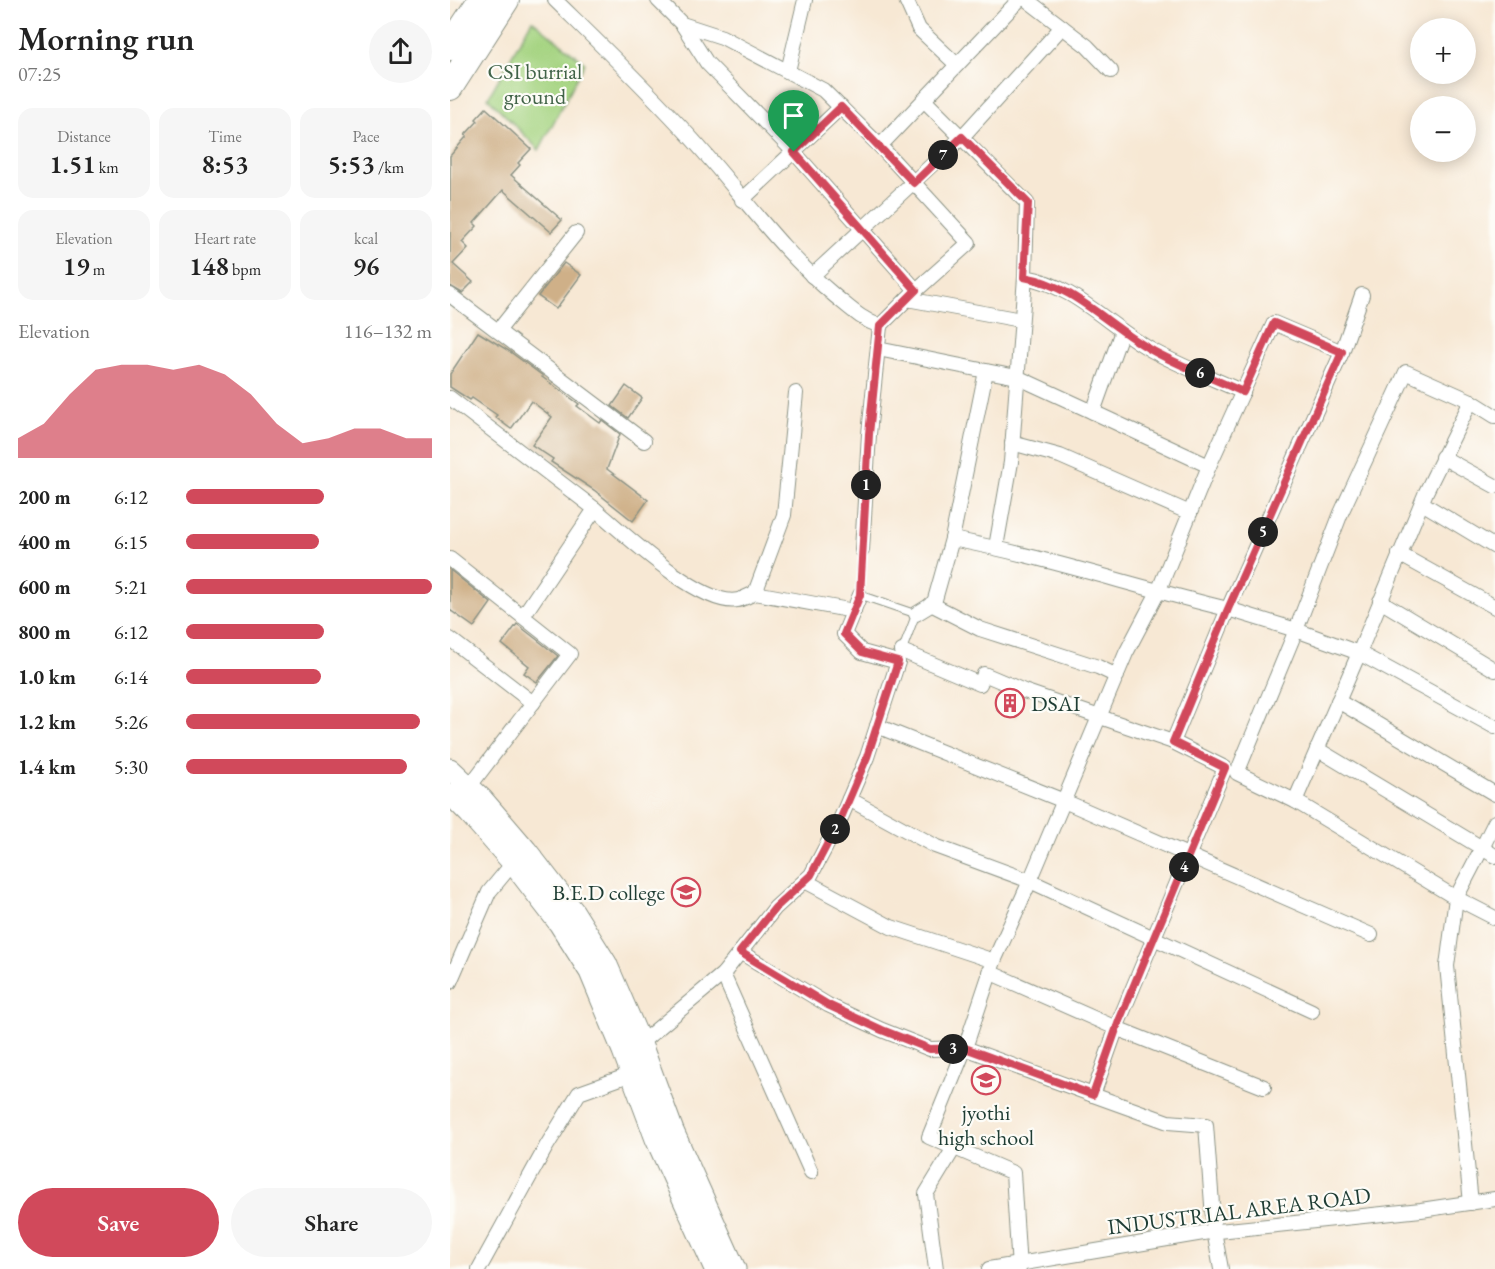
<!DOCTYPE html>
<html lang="en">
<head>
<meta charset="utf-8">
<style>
  body { margin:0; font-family:"EB Garamond",serif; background:#f6f6f6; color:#222; height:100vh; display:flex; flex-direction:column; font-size:22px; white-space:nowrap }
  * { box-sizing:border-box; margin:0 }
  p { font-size:20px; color:#767676 }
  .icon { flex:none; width:33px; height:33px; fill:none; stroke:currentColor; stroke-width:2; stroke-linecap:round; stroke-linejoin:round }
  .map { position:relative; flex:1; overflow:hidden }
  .panel { display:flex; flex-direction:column; background:#fff; width:450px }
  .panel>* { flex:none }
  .fabs { position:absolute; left:960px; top:18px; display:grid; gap:12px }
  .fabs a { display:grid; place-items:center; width:66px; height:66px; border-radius:50%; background:#fff; box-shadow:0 3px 15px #0003; font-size:30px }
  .pin { position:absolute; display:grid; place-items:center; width:51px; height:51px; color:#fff; margin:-62px -26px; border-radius:50% 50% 50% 0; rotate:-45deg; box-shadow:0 0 6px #0007 }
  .pin .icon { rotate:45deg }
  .km { position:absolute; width:30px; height:30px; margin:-15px; border-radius:50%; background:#222; color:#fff; font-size:16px; line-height:30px; text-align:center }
  .round { display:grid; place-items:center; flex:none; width:63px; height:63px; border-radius:32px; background:#f6f6f6 }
  .summary { display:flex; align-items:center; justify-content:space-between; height:102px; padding:0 18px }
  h1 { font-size:33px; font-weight:600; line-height:45px }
  .metrics { display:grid; grid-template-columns:repeat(3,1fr); gap:9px; height:102px; padding:6px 18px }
  .metrics div { display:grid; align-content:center; border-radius:15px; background:#f6f6f6; text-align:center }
  .metrics b { font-size:26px; font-weight:600 }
  .metrics small { font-size:16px; font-weight:400 }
  .metrics p { font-size:16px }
  .chart { height:168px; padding:12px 18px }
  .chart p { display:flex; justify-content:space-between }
  .chart svg { width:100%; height:108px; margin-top:6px; fill:#d1495b; opacity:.7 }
  .cta { display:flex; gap:12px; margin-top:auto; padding:12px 18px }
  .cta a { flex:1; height:69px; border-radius:36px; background:#d1495b; color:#fff; font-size:24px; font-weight:600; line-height:69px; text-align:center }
  .cta a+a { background:#f6f6f6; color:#222 }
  ul { padding:0 18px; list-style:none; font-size:20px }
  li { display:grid; grid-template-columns:96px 72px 1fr; align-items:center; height:45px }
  li i { height:15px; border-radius:8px; background:#d1495b }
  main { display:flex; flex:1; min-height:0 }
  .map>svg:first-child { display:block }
</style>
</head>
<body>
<main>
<section class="panel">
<div class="summary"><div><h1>Morning run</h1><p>07:25</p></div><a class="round"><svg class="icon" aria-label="share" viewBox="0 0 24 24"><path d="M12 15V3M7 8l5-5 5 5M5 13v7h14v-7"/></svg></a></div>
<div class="metrics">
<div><p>Distance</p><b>1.51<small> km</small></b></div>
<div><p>Time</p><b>8:53</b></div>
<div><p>Pace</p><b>5:53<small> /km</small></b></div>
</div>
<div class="metrics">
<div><p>Elevation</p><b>19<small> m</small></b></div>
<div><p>Heart rate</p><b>148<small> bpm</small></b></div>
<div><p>kcal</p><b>96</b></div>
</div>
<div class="chart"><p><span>Elevation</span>116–132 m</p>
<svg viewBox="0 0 160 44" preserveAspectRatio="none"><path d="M0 44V36L10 30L20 18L30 8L40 6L50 6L60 8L70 6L80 10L90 18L100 30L110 38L120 36L130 32L140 32L150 36L160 36V44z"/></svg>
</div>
<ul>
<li><b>200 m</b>6:12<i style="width:56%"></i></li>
<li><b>400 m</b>6:15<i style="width:54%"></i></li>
<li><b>600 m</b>5:21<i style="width:100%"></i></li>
<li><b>800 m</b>6:12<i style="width:56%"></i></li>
<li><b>1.0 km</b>6:14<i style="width:55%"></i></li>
<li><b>1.2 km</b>5:26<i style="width:95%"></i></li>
<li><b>1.4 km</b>5:30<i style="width:90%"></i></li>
</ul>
<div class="cta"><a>Save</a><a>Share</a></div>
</section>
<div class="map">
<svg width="1045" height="1269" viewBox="0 0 1045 1269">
  <rect width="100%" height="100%" fill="#fdfcf7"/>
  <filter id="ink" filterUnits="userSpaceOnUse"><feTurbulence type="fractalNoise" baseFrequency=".0167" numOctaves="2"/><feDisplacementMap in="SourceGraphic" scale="12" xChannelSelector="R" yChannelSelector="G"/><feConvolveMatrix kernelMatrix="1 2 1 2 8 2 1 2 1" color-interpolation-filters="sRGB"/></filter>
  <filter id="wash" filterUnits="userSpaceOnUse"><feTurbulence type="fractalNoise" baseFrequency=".008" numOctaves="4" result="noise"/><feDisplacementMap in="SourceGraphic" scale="24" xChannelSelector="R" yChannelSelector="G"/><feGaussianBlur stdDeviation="1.35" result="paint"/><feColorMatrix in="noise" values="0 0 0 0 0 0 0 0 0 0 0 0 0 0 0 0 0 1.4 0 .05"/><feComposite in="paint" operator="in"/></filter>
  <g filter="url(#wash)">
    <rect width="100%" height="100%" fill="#f7e8d4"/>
    <polygon fill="#a6d482" stroke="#62885b" stroke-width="1.5" points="82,20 135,63 89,150 38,98"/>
    <g id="blocks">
      <g fill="#cfb088">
        <polygon points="36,108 81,149 68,163 70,165 61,175 112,220 101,232 53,190 24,223 27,226 12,242 18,248 3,264 23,282 12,293 0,286 0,156 17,136 15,135 28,121 26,119"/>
        <polygon points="114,263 131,275 106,309 88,296"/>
        <polygon points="28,332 59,351 93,376 92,377 129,404 127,406 150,423 152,420 170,434 157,469 198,500 183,521 144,490 101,462 103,459 82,445 102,417 81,401 61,429 45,417 47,415 22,398 20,400 0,387 0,374"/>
        <polygon points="176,386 192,398 178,418 162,406"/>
        <polygon points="0,570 41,603 24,627 0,610"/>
        <polygon points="67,624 108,656 87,682 74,673 79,666 52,644"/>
        <polygon points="554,692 572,700 566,717 547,710"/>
      </g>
    </g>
  </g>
  <g filter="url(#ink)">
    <use href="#blocks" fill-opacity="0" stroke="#8b9284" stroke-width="1.5"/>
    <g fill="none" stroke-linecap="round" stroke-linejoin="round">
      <g stroke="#8b9284" stroke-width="9">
        <polyline id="lane" points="412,550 410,595 466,614 452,651"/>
      </g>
      <g stroke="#8b9284" stroke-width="16">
        <g id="street">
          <path d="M 105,0 C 152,46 199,91 243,140 C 291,193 330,250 385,296 C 400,308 412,320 430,326"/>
          <polyline points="208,0 232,24 272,37 373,90 430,146"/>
          <polyline points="456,0 469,29 507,65"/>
          <polyline points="577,0 637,46 661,71"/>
          <polyline points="232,24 257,63 344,152 466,290"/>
          <polyline points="338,71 355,0"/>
          <path d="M 474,100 L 577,203 L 575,277 C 626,286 660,328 705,352 C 733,367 764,379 793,392"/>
          <polyline points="292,200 391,107"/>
          <polyline points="362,276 512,137 612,27"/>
          <polyline points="0,295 194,441"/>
          <polyline points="457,299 571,320"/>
          <polyline points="48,331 126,233"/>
          <polyline points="428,349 536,371"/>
          <polyline points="346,393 334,515 305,593 404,611"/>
          <polyline points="0,398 145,509 73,616"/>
          <polyline points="1021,401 1045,416"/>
          <polyline points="643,412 759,466 708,592 676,653 580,881 862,1011"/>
          <polyline points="562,443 610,456 740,513"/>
          <polyline points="992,457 1045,486"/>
          <polyline points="759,466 824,323 892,352"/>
          <polyline points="972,503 1045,547"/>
          <path d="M 145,509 C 172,532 252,608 288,600 C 293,599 300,595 305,593"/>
          <polyline points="502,539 536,371 567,377 643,412 672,331"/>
          <polyline points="546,547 561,462 575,277"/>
          <polyline points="412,550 419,434 430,326 462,294 519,243 430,146 569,0"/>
          <polyline points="949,554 1045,607"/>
          <polyline points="0,559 120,654 19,787"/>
          <polyline points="930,601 1045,670"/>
          <polyline points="481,604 530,629 648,667 667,676"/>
          <path d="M 466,614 L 484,603 L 502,539 C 596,557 686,587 778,609 L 723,742"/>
          <polyline points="0,639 83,703"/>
          <polyline points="452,651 530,684 534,674 574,691 723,742 775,768 669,1021 643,1095 718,1122 756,1125 764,1231 771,1269"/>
          <polyline points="888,701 1045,794"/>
          <polyline points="427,726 614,801 921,935"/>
          <polyline points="867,749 1032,848 1045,822"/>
          <polyline points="399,799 485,846 580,881 544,961 515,1048 479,1137 563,1173 569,1269"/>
          <polyline points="845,801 787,773 846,630 891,513 956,372 1021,401 976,492 909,653 846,630 778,609 892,352 912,295"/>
          <polyline points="1045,856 1032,848 1006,898 1045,918"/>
          <polyline points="355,881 441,927 544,961"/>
          <polyline points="290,952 378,1005 432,1030 480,1049 515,1048 643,1095"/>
          <polyline points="539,972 666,1028 814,1087"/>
          <polyline points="273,974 361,1172"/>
          <polyline points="0,982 39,892 68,857"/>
          <polyline points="187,1046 273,974 325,908 361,875 390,820 417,757 448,662 412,652 394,634 410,595"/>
          <polyline points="1021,1203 997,966 1006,898 845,801 909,653 1045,727"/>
          <polyline points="29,1269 96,1147 129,1093 182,1074"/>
          <polyline points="486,1269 476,1194 504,1148"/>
          <polyline points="539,1269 759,1232 971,1210 1045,1199"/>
        </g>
      </g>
      <g stroke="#8b9284" stroke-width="23">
        <g id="primary">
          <polyline points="0,769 33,800 76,850 124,912 156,963 191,1044 223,1131 285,1269"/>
          <polyline points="0,794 19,813 62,862 109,923 140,972 173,1051 206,1139 265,1269"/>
        </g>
      </g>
      <g stroke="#8b9284" stroke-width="28">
        <g id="highway">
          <polyline points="0,47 31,0"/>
          <polyline points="0,87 56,0"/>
        </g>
      </g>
      <use href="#lane" stroke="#fff" stroke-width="7"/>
      <use href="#street" stroke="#fff" stroke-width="14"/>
      <use href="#primary" stroke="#fff" stroke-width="21"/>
      <use href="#highway" stroke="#fff" stroke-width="26"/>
    </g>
  </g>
  <g fill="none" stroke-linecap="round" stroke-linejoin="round" filter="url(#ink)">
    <g stroke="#fff" stroke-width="12">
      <path id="route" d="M 391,107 L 464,183 L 512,137 L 578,203 L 574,277 C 626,286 660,328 705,352 C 733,367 764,379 793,392 L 824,323 L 892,352 L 778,609 L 723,742 L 775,768 L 669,1021 L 643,1095 L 515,1048 L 480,1049 L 432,1030 L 378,1005 L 290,952 L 325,908 L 361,875 L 390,820 L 417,757 L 448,662 L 412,652 L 394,634 L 410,595 L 419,434 L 430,326 L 466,290 L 344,152 Z"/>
    </g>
    <use href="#route" stroke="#d1495b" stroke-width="8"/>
  </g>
  <defs>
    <g id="building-ring" transform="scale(1.5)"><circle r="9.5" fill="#fdfcf7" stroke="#d1495b" stroke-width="1.5"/><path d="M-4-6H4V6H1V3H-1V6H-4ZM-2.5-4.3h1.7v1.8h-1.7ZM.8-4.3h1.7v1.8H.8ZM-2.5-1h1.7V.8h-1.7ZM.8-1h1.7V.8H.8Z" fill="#d1495b"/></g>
    <g id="university-ring" transform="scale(1.5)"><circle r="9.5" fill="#fdfcf7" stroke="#d1495b" stroke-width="1.5"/><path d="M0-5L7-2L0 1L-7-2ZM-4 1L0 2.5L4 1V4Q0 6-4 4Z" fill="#d1495b"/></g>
    <g id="school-ring" transform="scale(1.5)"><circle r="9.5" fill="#fdfcf7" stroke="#d1495b" stroke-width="1.5"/><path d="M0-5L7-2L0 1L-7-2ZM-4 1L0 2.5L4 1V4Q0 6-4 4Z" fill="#d1495b"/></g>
  </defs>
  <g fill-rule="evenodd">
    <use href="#building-ring" x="560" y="703"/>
    <use href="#university-ring" x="236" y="892"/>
    <use href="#school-ring" x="536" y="1080"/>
  </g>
  <g text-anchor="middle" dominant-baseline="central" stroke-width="4.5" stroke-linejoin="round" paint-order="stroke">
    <g font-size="22" fill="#416348" stroke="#fdfcf7">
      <text x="85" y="71">CSI burrial<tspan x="85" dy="25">ground</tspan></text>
    </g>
    <g font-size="22" fill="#1f3d34" stroke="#fdfcf7" text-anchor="start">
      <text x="581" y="703">DSAI</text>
      <text x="215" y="892" text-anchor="end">B.E.D college</text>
      <text x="536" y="1112" text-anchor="middle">jyothi<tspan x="536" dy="25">high school</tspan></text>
    </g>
    <g font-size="22" fill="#1f3d34" stroke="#fdfcf7">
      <text transform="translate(789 1211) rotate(-7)">INDUSTRIAL AREA ROAD</text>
    </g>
  </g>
</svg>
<div class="fabs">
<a>+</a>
<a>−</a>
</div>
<div class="pin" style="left:344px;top:152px;background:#1e9e55"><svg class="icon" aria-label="arrive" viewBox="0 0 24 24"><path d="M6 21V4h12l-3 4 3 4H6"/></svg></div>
<b class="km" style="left:416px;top:485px">1</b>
<b class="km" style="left:385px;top:829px">2</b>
<b class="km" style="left:503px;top:1049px">3</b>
<b class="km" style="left:734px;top:867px">4</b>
<b class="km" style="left:813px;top:532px">5</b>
<b class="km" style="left:750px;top:373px">6</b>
<b class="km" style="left:493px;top:155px">7</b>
</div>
</main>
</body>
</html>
